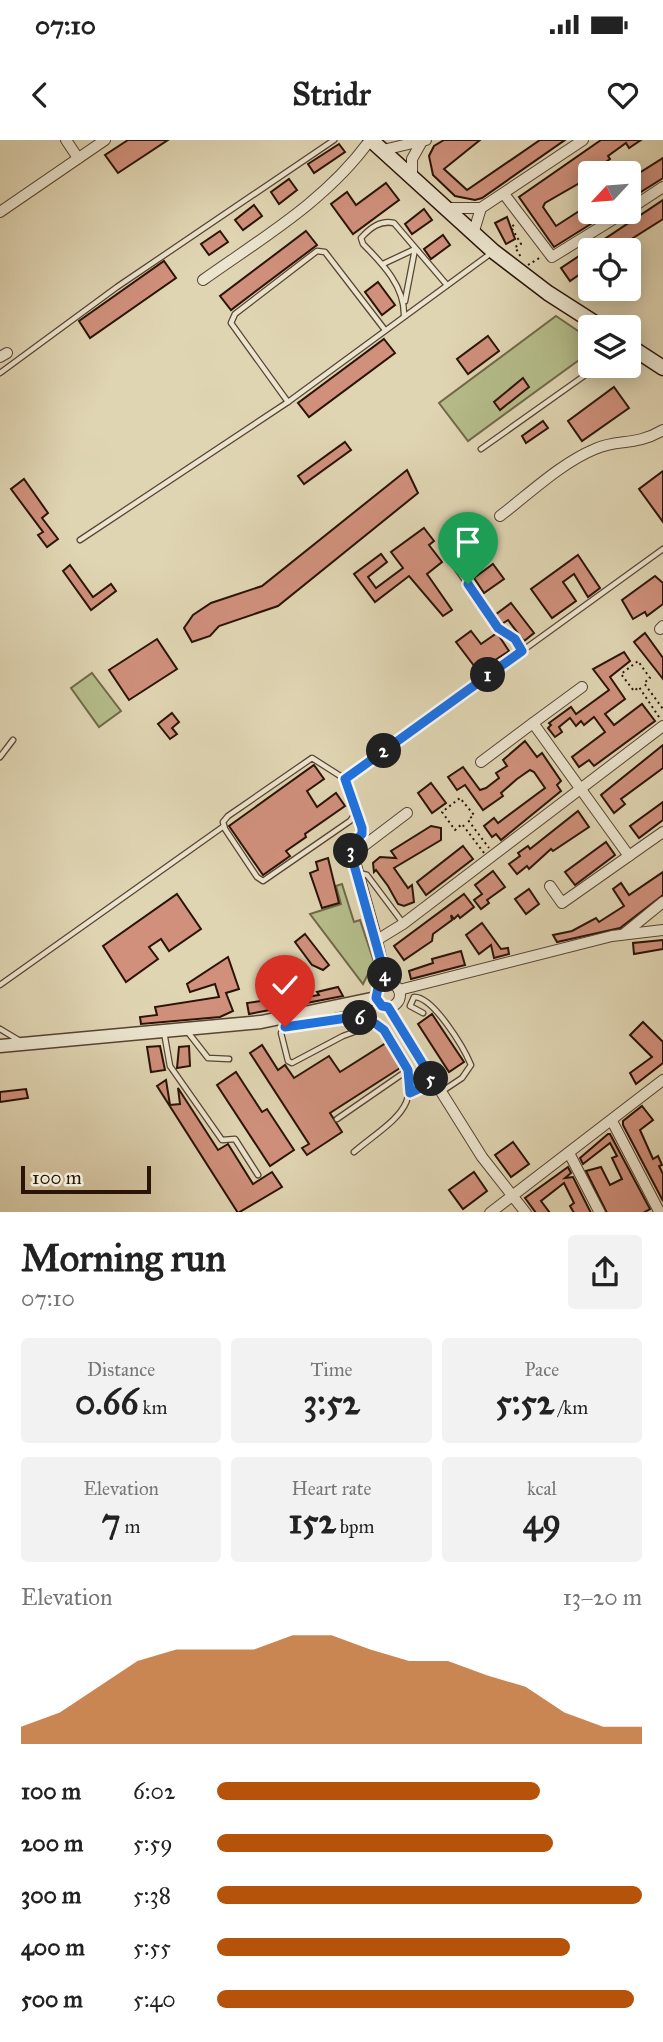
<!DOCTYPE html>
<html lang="en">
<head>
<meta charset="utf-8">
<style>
  body { margin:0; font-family:"IM FELL Great Primer",serif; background:#f2f2f2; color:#222; height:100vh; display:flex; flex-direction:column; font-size:26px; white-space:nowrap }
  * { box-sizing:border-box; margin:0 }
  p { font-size:23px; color:#767676 }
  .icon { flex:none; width:38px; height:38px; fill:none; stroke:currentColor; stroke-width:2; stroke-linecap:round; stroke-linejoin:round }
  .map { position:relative; height:1072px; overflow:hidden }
  .side { display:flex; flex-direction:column; background:#fff; flex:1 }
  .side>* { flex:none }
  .needle { width:46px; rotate:244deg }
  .tools { position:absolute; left:578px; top:21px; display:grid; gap:14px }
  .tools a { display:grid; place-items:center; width:63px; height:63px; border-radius:7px; background:#fff; box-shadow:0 4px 18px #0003; font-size:35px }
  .scale { position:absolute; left:21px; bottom:18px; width:130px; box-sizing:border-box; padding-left:7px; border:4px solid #2a1307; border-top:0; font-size:19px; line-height:24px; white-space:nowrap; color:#2a1307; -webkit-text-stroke:5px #ebe4ce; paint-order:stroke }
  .pin { position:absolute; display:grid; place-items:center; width:60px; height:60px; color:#fff; margin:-72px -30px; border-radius:50% 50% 50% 0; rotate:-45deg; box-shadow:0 0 7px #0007 }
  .pin .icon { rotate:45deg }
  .km { position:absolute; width:35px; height:35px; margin:-18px; border-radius:50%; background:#222; color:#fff; font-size:19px; line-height:35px; text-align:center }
  .round { display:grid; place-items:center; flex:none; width:74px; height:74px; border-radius:7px; background:#f2f2f2 }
  .overview { display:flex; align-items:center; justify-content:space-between; height:119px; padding:0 21px }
  h1 { font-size:38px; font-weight:700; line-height:52px }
  .figures { display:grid; grid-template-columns:repeat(3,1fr); gap:10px; height:119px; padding:7px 21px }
  .figures div { display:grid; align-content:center; border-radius:7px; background:#f2f2f2; text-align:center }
  .figures b { font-size:35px; font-weight:700 }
  .figures small { font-size:19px; font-weight:400 }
  .figures p { font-size:19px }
  .chart { height:196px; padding:14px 21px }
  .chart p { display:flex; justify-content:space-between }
  .chart svg { width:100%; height:126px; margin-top:7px; fill:#b45309; opacity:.7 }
  ul { padding:0 21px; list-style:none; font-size:23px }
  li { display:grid; grid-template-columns:112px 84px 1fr; align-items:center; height:52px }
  li i { height:18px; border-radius:9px; background:#b45309 }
  .status { display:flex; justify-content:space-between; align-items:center; height:49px; padding:0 35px; background:#fff; direction:ltr }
  .status svg { height:19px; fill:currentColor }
  header { display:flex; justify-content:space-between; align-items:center; height:91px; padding:0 21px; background:#fff; font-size:32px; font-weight:700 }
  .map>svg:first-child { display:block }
</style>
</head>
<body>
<div class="status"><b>07:10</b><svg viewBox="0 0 49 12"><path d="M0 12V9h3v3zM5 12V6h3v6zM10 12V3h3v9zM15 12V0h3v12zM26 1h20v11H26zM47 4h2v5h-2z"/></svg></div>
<header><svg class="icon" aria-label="back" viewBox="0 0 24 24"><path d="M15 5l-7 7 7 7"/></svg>Stridr<svg class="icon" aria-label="heart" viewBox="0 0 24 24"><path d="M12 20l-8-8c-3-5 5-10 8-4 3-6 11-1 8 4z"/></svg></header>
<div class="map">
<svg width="663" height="1073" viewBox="0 0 663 1073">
  <rect width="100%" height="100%" fill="#e0d5b3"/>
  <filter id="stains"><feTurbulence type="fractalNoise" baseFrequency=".00286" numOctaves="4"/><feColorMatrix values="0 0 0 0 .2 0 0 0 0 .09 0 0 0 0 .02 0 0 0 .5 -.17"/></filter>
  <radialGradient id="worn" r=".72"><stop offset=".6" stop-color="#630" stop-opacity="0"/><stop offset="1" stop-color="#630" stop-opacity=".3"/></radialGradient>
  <g fill="#b5bd8b" stroke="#706849" stroke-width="2">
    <polygon points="556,176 590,199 590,212 468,301 439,263"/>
    <polygon points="92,533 121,571 99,587 71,548"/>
    <polygon points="342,744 354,782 360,780 374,822 363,844 310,774 341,764 336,746"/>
  </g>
  <g fill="#d0907c" stroke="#2a1307" stroke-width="2">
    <polygon points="128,0 168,0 118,33 105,15"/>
    <polygon points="444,0 480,0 444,29 467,50 540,0 565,0 482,58 475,60 455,56 433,35 429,16 434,6"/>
    <polygon points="601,0 641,0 629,8 626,3 608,16 610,19 590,33 590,37 545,63 543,67 556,86 590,64 590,72 610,72 554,107 519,57"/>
    <polygon points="339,4 345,12 314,33 308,24"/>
    <polygon points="663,18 663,38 628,60 628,40"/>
    <polygon points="289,39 297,50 279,64 271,52"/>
    <polygon points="386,43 399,60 353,94 331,64 347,52 356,65"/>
    <polygon points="663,60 663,79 614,110 590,110 590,127 570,141 561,128"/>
    <polygon points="254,65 262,76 243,90 235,80"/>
    <polygon points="424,69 432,80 412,94 405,84"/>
    <polygon points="507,77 515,99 506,104 495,83"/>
    <polygon points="220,91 228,102 209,115 201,104"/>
    <polygon points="306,91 317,105 231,170 220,156"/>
    <polygon points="443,95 450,105 431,119 424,109"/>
    <polygon points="164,121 176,138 90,198 79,181"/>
    <polygon points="378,142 395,165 382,175 365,152"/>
    <polygon points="488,196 499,211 468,234 457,219"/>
    <polygon points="384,199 395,213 309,277 298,263"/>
    <polygon points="523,238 529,247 500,270 494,262"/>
    <polygon points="614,247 629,268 582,301 568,281"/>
    <polygon points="543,281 548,288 526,303 522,296"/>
    <polygon points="345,302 351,310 304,344 298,336"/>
    <polygon points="407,330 418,353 278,466 219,486 210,496 192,502 184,488 193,475 211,463 262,446"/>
    <polygon points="663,331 663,382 639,349"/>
    <polygon points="24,339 48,373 42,378 58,399 47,407 38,395 43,392 11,349"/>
    <polygon points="424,388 434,401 429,405 442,422 427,434 452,470 443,476 409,436 375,462 354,434 381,414 387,422 368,437 376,448 403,428 391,412"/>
    <polygon points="578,415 600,448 588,457 574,434 563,442 576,461 552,478 531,449"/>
    <polygon points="493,424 504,439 484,453 474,438"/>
    <polygon points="70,425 93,457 111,444 116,451 91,470 63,431"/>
    <polygon points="655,436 663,443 663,464 647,476 645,472 633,479 622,460"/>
    <polygon points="511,463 534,493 524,501 508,480 502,484 495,475"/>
    <polygon points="471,491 481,504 497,493 509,511 478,531 456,502"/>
    <polygon points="645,493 663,518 663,539 634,502"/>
    <polygon points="157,499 177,529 129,560 109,530"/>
    <polygon points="624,512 630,521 610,537 625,559 605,574 614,585 642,564 655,581 594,626 589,620 579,627 572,617 605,592 594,577 584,585 581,581 576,586 570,578 559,587 562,592 555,597 548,588 551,585 549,583 571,567 576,574 609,550 593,529"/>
    <polygon points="172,573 179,582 172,588 177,594 170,599 158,584"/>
    <polygon points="525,601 537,617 542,613 561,641 557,645 561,651 501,700 496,694 492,697 484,686 494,678 498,683 545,648 534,632 530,630 517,639 501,653 503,656 483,670 465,645 457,650 448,637 463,627 480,650 486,648 499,638 496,633 507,626 503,620"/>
    <polygon points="663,605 663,628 621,659 625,664 614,673 601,655"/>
    <polygon points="314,625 324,639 307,651 317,667 336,653 345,666 305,694 306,697 286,711 290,716 263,735 229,686"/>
    <polygon points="431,643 446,663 432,673 418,653"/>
    <polygon points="663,662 663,680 639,698 630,686"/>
    <polygon points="578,671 589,687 553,711 551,709 529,729 527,726 517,734 509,724 520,716 518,713 528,706 530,709"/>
    <polygon points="431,686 441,688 441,700 394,728 408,748 412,745 414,762 404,766 398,764 388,746 376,730 374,732 373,723 380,717 396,718 391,711"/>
    <polygon points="606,702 615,715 575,745 565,732"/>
    <polygon points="463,706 473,719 426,755 417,742"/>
    <polygon points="328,718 339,763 322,768 310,733 318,730 316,722"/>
    <polygon points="493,731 505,747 487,760 489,763 481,769 474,760 482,754 475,745"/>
    <polygon points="663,732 663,755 620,788 557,802 553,795 572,791 596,778 599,782 624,766 613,749 621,743 629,755"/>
    <polygon points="529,749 539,764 526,774 515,759"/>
    <polygon points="177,754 201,789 169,811 161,799 149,807 158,819 126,842 103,806"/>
    <polygon points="464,754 474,767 460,778 458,775 454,779 451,775 452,780 433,794 432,801 404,820 394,806"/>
    <polygon points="482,783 501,809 508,808 509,814 494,818 491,805 479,814 466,795"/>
    <polygon points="305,794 329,825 323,830 312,825 295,802"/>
    <polygon points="663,800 663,809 634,814 633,803"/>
    <polygon points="461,811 465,825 411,839 409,831 433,823 432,819"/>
    <polygon points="228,817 239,849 226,853 233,871 220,877 141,884 140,877 157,875 155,867 219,857 215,844 190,852 187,844"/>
    <polygon points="338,847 343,856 249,874 247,863 267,860 268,863 319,855 317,852"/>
    <polygon points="432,874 464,922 449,932 418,884"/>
    <polygon points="643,882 663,902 663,923 636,944 630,933 652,917 630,895"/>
    <polygon points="386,903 400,928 330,973 342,992 307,1015 302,1008 309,1004 250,913 262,905 278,930 285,925 294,938 329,916 340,932"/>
    <polygon points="160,906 165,930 151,932 147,907"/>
    <polygon points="189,906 190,926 177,928 179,907"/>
    <polygon points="236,932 262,972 267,969 294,1010 270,1026 217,945"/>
    <polygon points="166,940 170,965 180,964 178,948 218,1010 228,1004 253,1044 272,1032 282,1047 238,1073 157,946"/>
    <polygon points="26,949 28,958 0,962 0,952"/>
    <polygon points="642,966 653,980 640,990 653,1019 658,1016 662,1025 659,1026 663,1034 663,1061 623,985 623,981"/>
    <polygon points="608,994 610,994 650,1069 643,1073 607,1073 586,1031 601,1027 610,1045 622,1039 612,1018 617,1016 610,1003 583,1024 580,1018"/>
    <polygon points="513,1002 529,1024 511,1037 495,1015"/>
    <polygon points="568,1027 571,1033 565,1038 573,1037 591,1073 574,1073 570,1066 574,1063 564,1043 541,1061 550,1073 536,1073 525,1058"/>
    <polygon points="474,1032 487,1051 463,1069 449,1050"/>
  </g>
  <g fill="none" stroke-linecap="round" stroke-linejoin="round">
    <g stroke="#584432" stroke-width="7">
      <g id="service">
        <polyline points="383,124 415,109 405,161"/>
        <path d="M 404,176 C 405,147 383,124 363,104 L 361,98 C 370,88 380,80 394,83 L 447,145"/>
        <polyline points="0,233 117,147 334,0"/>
        <polyline points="288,262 231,183 235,174 317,111 325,112 385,190"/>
        <polyline points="481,309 598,226"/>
        <polyline points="80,400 288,262 490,114"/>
        <polyline points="455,426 498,488 515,499 522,511"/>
        <polyline points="0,617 13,600"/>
        <polyline points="345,639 312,618 228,676 223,682 225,689 257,737 263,741 350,681 355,674"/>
        <polyline points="352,713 349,707 362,694 363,688 345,639 663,409"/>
        <polyline points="359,733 367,735 403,783"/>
        <polyline points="0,845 224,686"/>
        <path d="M 423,873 L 410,866 L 414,857 C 433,856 464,908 471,925 L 462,938 L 441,952"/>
        <polyline points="0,889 20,901"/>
        <polyline points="187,891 208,918 229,919"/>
        <polyline points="164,892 170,926 222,1000 235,999 258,1035"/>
        <polyline points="410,953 434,942"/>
        <polyline points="337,979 408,930"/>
        <path d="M 354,1012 C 396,977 429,965 395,908 C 385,890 376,880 354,877 L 285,887 L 281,893 L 288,921 L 292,923 L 343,896 L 376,884"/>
      </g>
    </g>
    <g stroke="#584432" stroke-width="12">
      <g id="minor">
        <polyline points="66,0 78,18"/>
        <polyline points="383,10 426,0"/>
        <polyline points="412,35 412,19 421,3"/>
        <polyline points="504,54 552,117 625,72"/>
        <polyline points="446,68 481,68 583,0"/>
        <polyline points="628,70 663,47"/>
        <polyline points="0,72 105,0"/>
        <polyline points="473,94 481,68"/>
        <path d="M 203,140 C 262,98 327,60 370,0"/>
        <polyline points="0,217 7,213"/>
        <path d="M 500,376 C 529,354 561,323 595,309 C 619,298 634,307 663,290"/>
        <polyline points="660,489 663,486"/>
        <polyline points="533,583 582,547"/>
        <polyline points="481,622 533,583 629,716"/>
        <polyline points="550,746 562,763 663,692"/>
        <polyline points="625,793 663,762"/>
        <polyline points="377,800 353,714 407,673"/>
        <circle cx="388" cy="855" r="12"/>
        <polyline points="387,843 377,800 403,784 663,586"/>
        <polyline points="399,850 612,796 663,790"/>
        <polyline points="388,867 482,1017 526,1073"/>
        <polyline points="612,981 660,1073"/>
        <polyline points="569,1013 600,1073"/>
        <polyline points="490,1073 663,940"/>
      </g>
    </g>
    <g stroke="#584432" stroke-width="15">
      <polyline id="tertiary" points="0,906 261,882 376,858"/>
    </g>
    <g stroke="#2a1307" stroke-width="17">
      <g id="secondary">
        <polyline points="371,0 493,111 548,153 601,187"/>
        <polyline points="628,205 663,228"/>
      </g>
    </g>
    <g stroke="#2a1307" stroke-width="2" stroke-dasharray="2 3.5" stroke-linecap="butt">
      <polyline points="514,85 511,87 521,104 515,107 522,119"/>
      <polyline points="528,125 541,117"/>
      <polyline points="659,577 639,547 634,551 621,534 638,521 650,538 644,543 663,569"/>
      <polyline points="484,713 462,684 455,690 442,672 460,658 474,675 468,680 489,708"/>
    </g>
    <use href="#service" stroke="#ebe4ce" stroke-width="4.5"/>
    <use href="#minor" stroke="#ebe4ce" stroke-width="10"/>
    <use href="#tertiary" stroke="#ebe4ce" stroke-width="12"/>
    <use href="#secondary" stroke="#ebe4ce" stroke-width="14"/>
  </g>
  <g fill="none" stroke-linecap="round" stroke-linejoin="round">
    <g stroke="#fff" stroke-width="14">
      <polyline id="route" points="285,887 354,877 376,884 384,890 408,930 410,953 434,942 388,867 382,866 376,858 378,848 387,843 349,707 362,694 362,688 345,639 522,511 515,499 498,488 468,444"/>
    </g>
    <use href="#route" stroke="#1a73e8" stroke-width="9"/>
  </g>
  <rect width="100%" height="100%" filter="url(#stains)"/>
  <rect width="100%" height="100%" fill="url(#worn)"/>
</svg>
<div class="tools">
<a><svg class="needle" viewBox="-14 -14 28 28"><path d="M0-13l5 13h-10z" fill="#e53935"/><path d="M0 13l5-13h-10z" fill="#767676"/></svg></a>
<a><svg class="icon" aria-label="locate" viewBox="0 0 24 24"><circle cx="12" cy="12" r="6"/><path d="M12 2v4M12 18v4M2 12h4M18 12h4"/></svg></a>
<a><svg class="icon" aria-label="layers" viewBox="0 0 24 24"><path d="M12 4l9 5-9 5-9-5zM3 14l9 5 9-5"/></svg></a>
</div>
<div class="scale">100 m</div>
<div class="pin" style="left:468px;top:444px;background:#1e9e55"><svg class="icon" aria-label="arrive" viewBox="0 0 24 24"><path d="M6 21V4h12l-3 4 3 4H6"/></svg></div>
<div class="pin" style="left:285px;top:887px;background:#d93025"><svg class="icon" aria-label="check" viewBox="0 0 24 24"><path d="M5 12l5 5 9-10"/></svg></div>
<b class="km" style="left:488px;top:535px">1</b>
<b class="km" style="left:384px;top:611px">2</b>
<b class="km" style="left:351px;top:711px">3</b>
<b class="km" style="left:385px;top:835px">4</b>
<b class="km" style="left:431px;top:939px">5</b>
<b class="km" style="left:360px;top:878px">6</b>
</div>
<section class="side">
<div class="overview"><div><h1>Morning run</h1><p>07:10</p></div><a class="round"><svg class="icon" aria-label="share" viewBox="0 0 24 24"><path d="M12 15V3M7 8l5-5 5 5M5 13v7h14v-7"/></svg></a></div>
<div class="figures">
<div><p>Distance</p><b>0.66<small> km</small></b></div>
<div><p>Time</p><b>3:52</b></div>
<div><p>Pace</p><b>5:52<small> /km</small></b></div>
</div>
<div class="figures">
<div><p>Elevation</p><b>7<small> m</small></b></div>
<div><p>Heart rate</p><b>152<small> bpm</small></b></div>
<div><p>kcal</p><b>49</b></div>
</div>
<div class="chart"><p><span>Elevation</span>13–20 m</p>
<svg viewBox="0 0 160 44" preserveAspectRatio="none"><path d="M0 44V38L10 33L20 24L30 15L40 11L50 11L60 11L70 6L80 6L90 11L100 15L110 15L120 20L130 24L140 33L150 38L160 38V44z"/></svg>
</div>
<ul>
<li><b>100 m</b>6:02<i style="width:76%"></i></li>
<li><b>200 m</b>5:59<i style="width:79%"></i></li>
<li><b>300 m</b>5:38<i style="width:100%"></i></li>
<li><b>400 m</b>5:55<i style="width:83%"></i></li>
<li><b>500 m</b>5:40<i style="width:98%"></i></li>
</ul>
</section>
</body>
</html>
